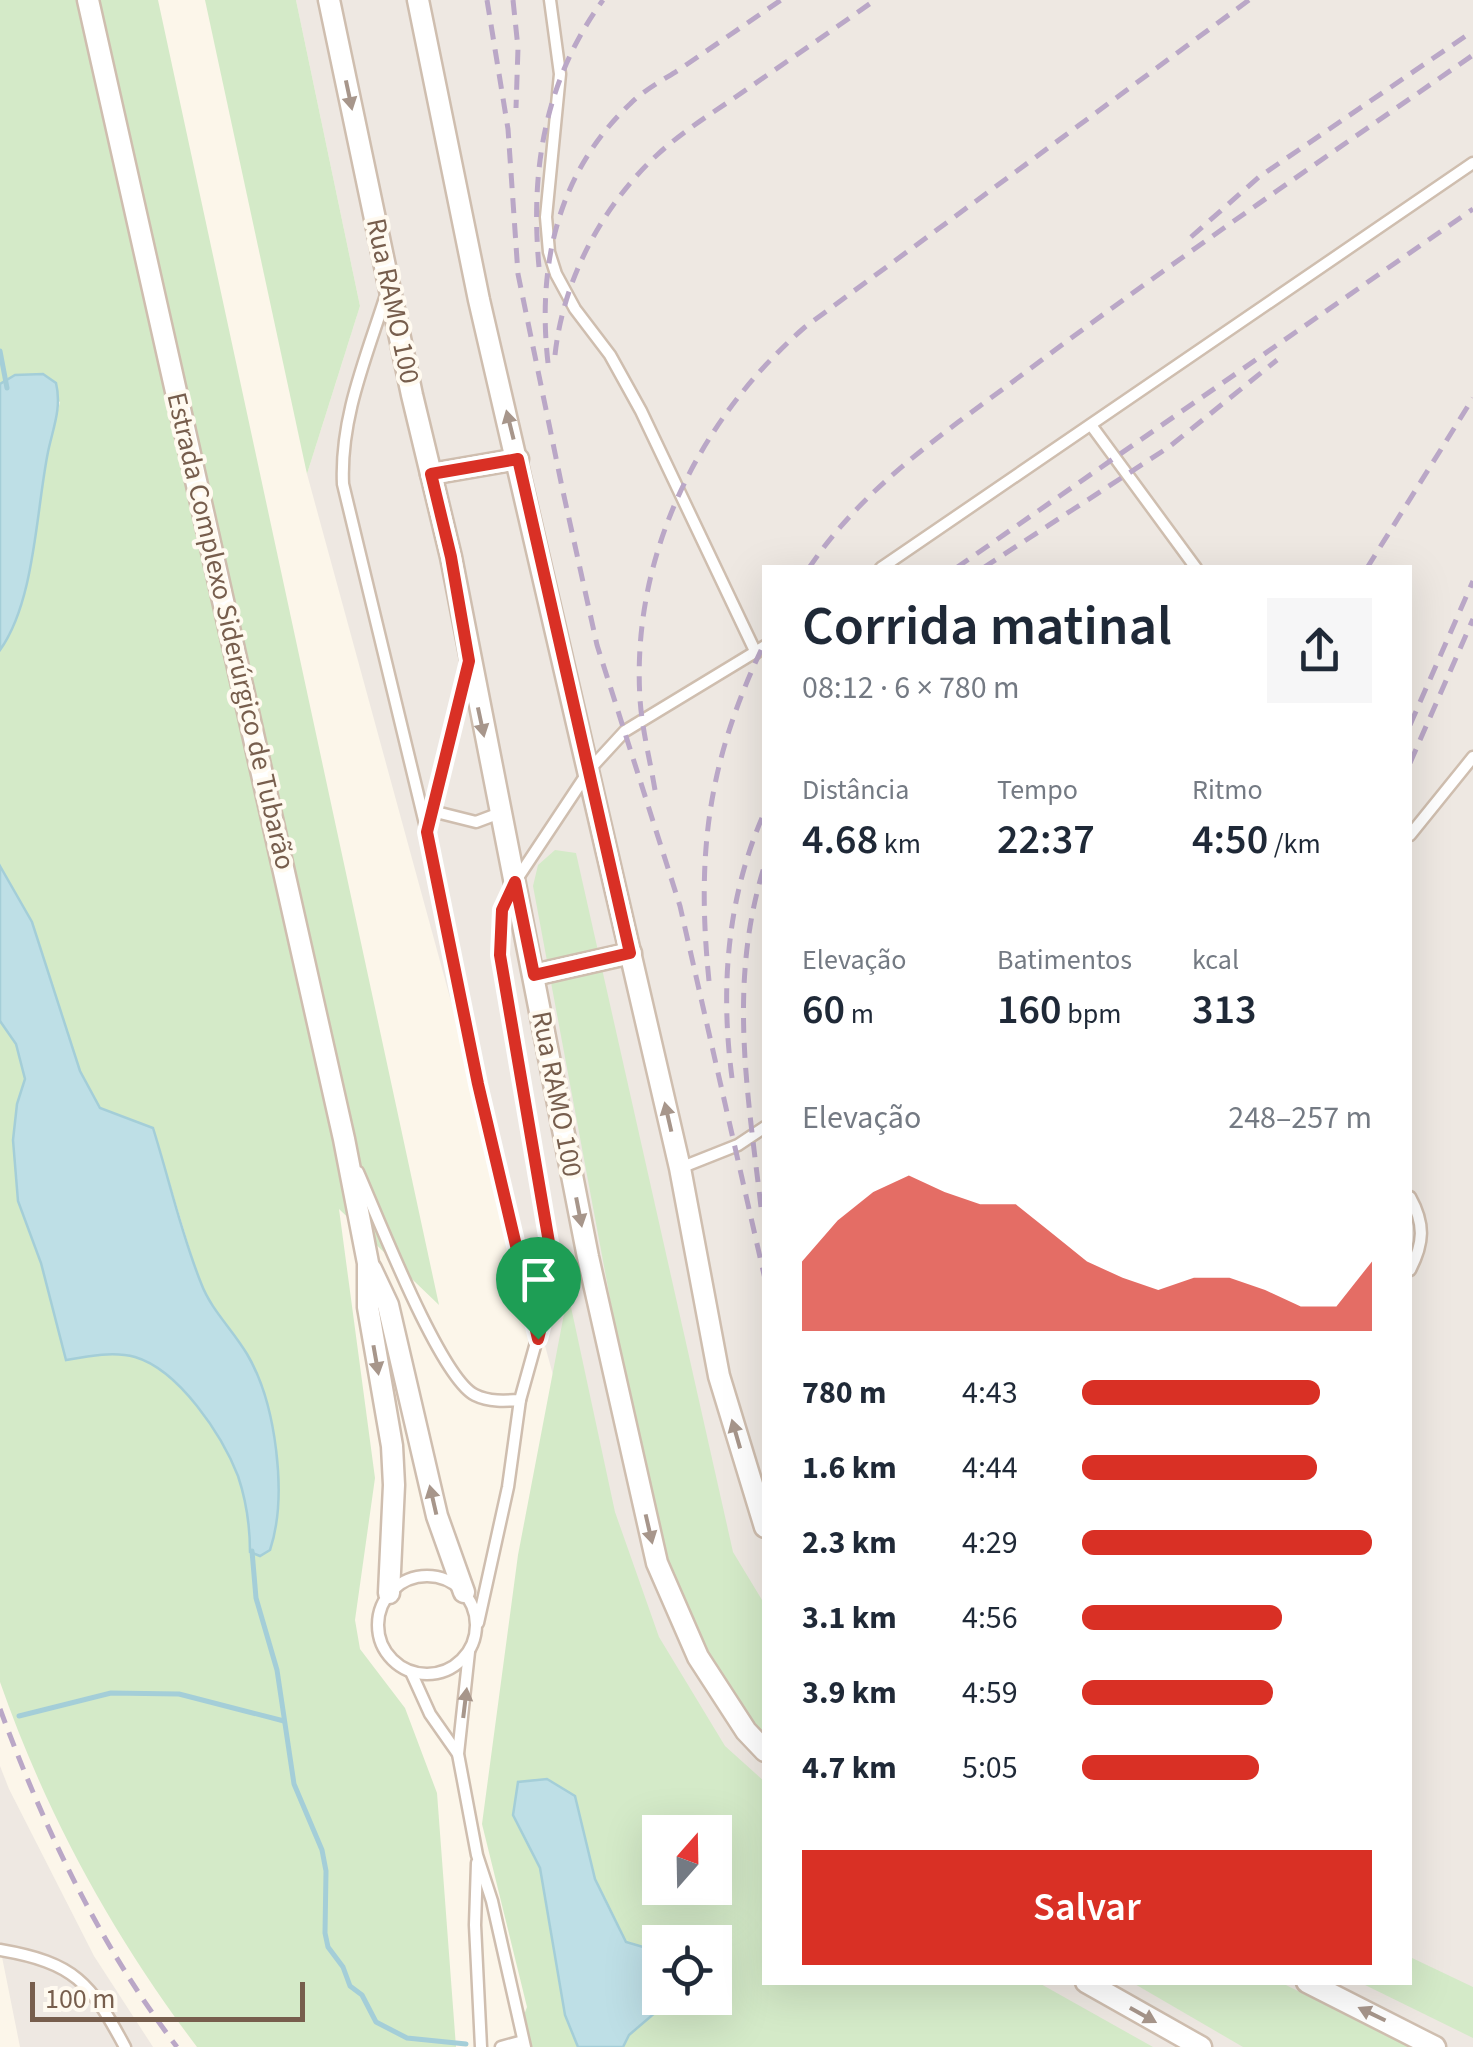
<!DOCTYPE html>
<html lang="pt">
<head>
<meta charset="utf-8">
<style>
  body { margin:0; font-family:"Source Sans 3",sans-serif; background:#f6f6f7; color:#1f2937; height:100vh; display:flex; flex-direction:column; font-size:38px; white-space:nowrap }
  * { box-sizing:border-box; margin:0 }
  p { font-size:32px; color:#747a83 }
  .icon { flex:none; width:55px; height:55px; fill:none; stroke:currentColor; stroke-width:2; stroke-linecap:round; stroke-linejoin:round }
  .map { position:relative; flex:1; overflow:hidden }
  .details { position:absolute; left:762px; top:565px; width:650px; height:1420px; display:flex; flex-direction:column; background:#fff; border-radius:0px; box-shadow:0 10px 40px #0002 }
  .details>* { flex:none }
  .needle { width:65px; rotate:20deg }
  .tools { position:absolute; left:642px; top:1815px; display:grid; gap:20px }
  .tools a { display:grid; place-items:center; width:90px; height:90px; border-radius:0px; background:#fff; box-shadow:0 10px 40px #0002; font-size:50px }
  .scale { position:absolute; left:30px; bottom:25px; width:275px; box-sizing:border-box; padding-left:10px; border:5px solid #775e4d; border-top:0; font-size:28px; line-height:35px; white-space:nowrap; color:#775e4d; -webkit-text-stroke:8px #fffaf0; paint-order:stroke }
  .pin { position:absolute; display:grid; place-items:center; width:85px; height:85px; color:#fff; margin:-102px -42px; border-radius:50% 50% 50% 0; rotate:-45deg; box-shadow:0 0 10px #0007 }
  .pin .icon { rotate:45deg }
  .round { display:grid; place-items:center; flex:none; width:105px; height:105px; border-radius:0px; background:#f6f6f7 }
  .summary { display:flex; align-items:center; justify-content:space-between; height:170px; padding:0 40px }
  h1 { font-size:55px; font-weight:600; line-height:75px }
  .figures { display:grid; grid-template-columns:repeat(3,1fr); gap:15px; height:170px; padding:10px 40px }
  .figures div { display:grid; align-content:center }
  .figures b { font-size:42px; font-weight:600 }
  .figures small { font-size:28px; font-weight:400 }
  .figures p { font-size:28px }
  .chart { height:280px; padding:20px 40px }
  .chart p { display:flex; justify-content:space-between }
  .chart svg { width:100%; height:180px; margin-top:10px; fill:#d93025; opacity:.7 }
  .action { display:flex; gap:20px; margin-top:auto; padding:20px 40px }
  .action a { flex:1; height:115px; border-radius:0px; background:#d93025; color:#fff; font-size:40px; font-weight:600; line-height:115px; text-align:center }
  ul { padding:0 40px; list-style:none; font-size:32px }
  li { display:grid; grid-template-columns:160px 120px 1fr; align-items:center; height:75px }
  li i { height:25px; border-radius:12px; background:#d93025 }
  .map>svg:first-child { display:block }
</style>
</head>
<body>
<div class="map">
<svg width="1473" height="2047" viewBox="0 0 1473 2047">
  <rect width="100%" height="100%" fill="#fcf6ea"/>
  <g fill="#eee8e2">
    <polygon points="296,0 1473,0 1473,2047 1072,2047 964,1983 1410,1982 1410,568 765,568 765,1818 642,1701 307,474 360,306"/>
    <polygon points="0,1766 9,1789 94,1956 153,2047 20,2047 0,1947"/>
  </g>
  <g fill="#d4eac8" fill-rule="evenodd">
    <path d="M 0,0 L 158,0 L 439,1305 L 339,1209 L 375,1478 L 355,1620 L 360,1649 L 405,1708 L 437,1793 L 456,2047 L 197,2047 C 113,1936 46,1814 0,1682 L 0,1021 L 16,1044 L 25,1080 L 18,1201 L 41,1263 L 66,1360 C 88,1357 113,1351 135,1357 C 179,1369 222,1435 238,1476 C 246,1499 250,1527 250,1552 L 278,1488 L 274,1446 L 264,1395 L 201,1286 L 153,1128 L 100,1108 L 80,1071 L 32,922 L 0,866 L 0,650 C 34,602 37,512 48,455 C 51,437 56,419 60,402 L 15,375 L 0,384 Z"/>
    <polygon points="205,0 296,0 360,306 307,474"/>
    <polygon points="555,850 576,853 733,1552 765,1605 765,1741 749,1727 660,1566 533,886 538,865"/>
    <path d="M 568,1293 L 615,1512 L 659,1637 L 725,1746 L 765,1782 L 765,1982 L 1039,1983 L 1153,2047 L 623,2047 L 629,2035 L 671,1998 L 715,1998 L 715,1942 L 660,1942 L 660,1952 L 626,1943 L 595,1879 L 575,1796 L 513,1815 L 540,1868 L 565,2015 L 578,2047 L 512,2047 L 527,2007 L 482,1824 L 518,1555 ZM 660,1832 L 715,1832 L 715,1888 L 660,1888 Z"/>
    <polygon points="1410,1957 1473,1987 1473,2038 1361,1983 1410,1982"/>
    <polygon points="1133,1983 1282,1983 1409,2047 1243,2047"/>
  </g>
  <g fill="#bedfe6" stroke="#a4ced8" stroke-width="2.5">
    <path d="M 43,374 L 56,383 C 62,408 53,428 48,452 C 36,511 35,601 0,650 L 0,384 L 15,375 Z"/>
    <path d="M 0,866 L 32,922 L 80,1071 L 100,1108 L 153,1128 C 169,1179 181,1233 201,1283 C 211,1310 233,1330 247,1354 C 276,1403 288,1496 270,1550 L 260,1556 L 250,1552 C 250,1527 246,1500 238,1476 C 222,1435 179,1370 135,1357 C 114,1351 88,1356 66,1360 L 41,1263 L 18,1201 L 13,1140 L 17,1104 L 25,1079 L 16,1044 L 0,1021 Z"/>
    <polygon points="547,1779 575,1796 595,1879 626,1942 660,1952 660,1998 671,1998 670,2000 629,2035 623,2047 578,2047 565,2015 540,1868 513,1815 518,1782"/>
  </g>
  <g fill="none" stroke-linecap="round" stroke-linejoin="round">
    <g stroke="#a4ced8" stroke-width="5">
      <polyline points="0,351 7,388"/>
      <polyline points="252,1551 256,1598 277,1670 294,1784 322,1850 326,1871 325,1933 328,1947 343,1967 350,1986 362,1995 376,2022 407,2038 466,2044"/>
      <polyline points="19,1716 111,1693 179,1694 284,1721"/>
    </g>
    <g stroke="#cfbeaf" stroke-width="15">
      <g id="lane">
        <polyline points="550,0 560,74 546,217 549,252 556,274 575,309 610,355 641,411 756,653"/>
        <path d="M 386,295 C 366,358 340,418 343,484 L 427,832 L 478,1085 L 537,1335"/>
        <polyline points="1091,425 1196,568"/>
        <polyline points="881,568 1473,163"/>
        <polyline points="432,811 476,822 500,813"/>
        <polyline points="427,830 468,667"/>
        <polyline points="1410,835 1473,757"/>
        <polyline points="680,1168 738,1145 765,1127"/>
        <path d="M 358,1172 C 377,1215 440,1378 475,1395 C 489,1402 505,1401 520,1400 L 549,1296 L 552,1260 L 500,955 L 502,910 L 515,882 L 590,769 L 625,731 L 765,646"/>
        <path d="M 1410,1197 C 1425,1224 1424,1243 1410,1270"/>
        <circle cx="427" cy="1625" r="49"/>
        <polyline points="478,1623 508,1487 520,1400"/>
        <polyline points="469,1652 458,1754 477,1855 492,1901 525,2047"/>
        <polyline points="411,1672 430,1714 458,1754"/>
        <polyline points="477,1863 475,1925 481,2047"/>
        <path d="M 0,1950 C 75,1963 90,1982 125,2047"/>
        <polyline points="501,2047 523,2041"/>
      </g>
    </g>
    <g stroke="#cfbeaf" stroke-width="25">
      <g id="street">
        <polyline points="88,0 344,1139 368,1263 368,1307 392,1446 394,1485 389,1593"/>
        <polyline points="329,0 412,395 451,557 588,1257 657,1563 698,1657 746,1731 765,1751"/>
        <polyline points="418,0 479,300 680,1168 719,1376 765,1527"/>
        <polyline points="431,474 518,459"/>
        <polyline points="534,975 631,953"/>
        <polyline points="371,1269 388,1305 437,1516 464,1592"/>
        <polyline points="1086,1982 1201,2047"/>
        <polyline points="1307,1982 1435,2047"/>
      </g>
    </g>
    <use href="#lane" stroke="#fff" stroke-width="10"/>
    <use href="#street" stroke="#fff" stroke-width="20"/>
    <g stroke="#baa7c7" stroke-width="5" stroke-dasharray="15 10" stroke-linecap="butt">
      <polyline points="487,0 508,129 518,274 562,487 597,645 680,906 765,1279"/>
      <polyline points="513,0 518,48 516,108"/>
      <polyline points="1191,237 1259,177 1473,31"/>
      <path d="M 539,267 C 530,169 545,80 603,0"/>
      <path d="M 555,355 C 563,280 602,206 657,155 C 685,129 719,109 750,87 C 792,58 834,29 875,0"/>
      <path d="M 548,363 C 537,267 557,173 630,104 C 644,90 663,80 680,69 C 714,46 747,23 781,0"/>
      <path d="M 809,568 C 865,484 949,430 1027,371 C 1173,261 1323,159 1473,55"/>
      <polyline points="956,568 1473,209"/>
      <polyline points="983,568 1169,447 1277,360"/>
      <polyline points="1367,568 1473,398"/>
      <polyline points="1410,725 1473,581"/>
      <polyline points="1410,763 1473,619"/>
      <path d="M 655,790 C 650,760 642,729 640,699 C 631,556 699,419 805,327 L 1249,0"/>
      <path d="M 709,981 C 696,852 708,760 765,642"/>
      <path d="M 732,1078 C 720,987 727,896 765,811"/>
      <path d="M 761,1207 C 747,1088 728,981 765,864"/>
      <path d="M 0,1709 C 45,1830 99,1944 177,2047"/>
    </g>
  </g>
  <defs><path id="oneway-solid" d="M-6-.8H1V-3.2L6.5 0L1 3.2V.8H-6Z" transform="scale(2.5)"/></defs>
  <g fill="#a7968b">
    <use href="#oneway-solid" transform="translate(349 95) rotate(78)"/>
    <use href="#oneway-solid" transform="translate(510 425) rotate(-104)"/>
    <use href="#oneway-solid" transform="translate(481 722) rotate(78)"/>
    <use href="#oneway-solid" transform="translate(668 1117) rotate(-103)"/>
    <use href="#oneway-solid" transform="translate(579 1212) rotate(79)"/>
    <use href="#oneway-solid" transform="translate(376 1360) rotate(80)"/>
    <use href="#oneway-solid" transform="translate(736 1434) rotate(-106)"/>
    <use href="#oneway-solid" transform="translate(433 1500) rotate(-103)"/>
    <use href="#oneway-solid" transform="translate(649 1529) rotate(77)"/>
    <use href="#oneway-solid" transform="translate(465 1703) rotate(-83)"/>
    <use href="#oneway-solid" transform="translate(1372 2014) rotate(-154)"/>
    <use href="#oneway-solid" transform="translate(1143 2015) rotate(29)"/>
  </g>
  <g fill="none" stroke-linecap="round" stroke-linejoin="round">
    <g stroke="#fff" stroke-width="20">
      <polygon id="route" points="518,459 630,953 534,975 515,882 502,910 500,955 552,1260 549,1296 538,1339 478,1084 427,832 469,661 451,557 431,474"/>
    </g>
    <use href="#route" stroke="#d93025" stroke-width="12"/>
  </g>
  <g text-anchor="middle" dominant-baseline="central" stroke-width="8" stroke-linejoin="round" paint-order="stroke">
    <g font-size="28" fill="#775e4d" stroke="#fffaf0">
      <text transform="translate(393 301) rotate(78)">Rua RAMO 100</text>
      <text transform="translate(231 631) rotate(77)">Estrada Complexo Siderúrgico de Tubarão</text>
      <text transform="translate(557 1094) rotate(79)">Rua RAMO 100</text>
    </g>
  </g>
</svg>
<div class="tools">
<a><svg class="needle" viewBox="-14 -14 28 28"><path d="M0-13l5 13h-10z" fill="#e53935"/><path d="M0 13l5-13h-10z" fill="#747a83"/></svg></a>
<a><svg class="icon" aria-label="locate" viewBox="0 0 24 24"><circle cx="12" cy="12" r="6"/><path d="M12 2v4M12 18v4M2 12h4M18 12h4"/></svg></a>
</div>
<div class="scale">100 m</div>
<div class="pin" style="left:538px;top:1339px;background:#1e9e55"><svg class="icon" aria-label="arrive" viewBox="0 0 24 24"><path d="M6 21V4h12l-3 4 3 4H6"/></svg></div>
<section class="details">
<div class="summary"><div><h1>Corrida matinal</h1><p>08:12 · 6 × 780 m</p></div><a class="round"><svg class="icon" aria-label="share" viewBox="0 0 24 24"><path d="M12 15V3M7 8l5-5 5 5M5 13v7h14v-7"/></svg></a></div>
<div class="figures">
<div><p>Distância</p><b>4.68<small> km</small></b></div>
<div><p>Tempo</p><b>22:37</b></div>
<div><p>Ritmo</p><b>4:50<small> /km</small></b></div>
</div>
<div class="figures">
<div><p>Elevação</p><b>60<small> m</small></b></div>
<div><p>Batimentos</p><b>160<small> bpm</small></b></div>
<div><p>kcal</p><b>313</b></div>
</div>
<div class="chart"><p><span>Elevação</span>248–257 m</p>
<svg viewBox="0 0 160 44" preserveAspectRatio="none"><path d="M0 44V27L10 17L20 10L30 6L40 10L50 13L60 13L70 20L80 27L90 31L100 34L110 31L120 31L130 34L140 38L150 38L160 27V44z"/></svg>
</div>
<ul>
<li><b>780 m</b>4:43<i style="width:82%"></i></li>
<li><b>1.6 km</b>4:44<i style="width:81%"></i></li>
<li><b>2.3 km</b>4:29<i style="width:100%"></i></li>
<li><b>3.1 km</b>4:56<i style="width:69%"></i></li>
<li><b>3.9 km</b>4:59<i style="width:66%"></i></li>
<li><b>4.7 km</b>5:05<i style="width:61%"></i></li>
</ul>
<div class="action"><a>Salvar</a></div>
</section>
</div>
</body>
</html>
